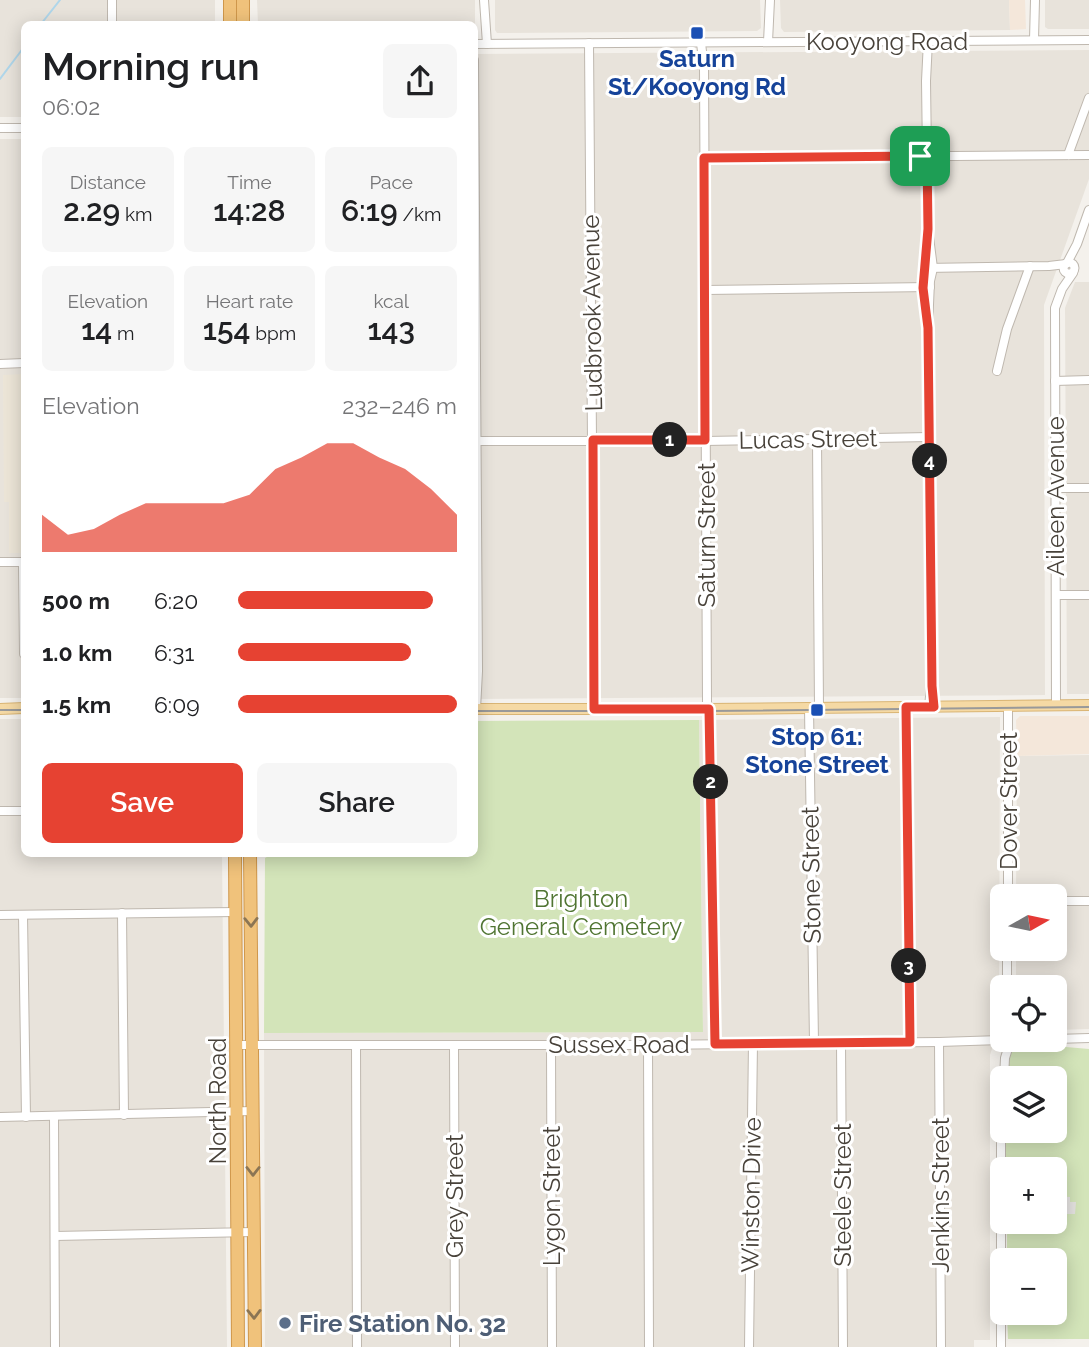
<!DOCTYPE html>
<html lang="en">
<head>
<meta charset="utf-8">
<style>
  body { margin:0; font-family:Raleway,sans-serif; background:#f6f6f6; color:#202124; height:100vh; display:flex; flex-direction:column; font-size:26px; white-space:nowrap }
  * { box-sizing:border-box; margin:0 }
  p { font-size:23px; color:#757577 }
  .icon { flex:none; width:38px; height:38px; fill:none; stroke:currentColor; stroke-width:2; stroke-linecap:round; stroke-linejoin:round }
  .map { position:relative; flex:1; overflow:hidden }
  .sheet { position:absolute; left:21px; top:21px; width:457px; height:836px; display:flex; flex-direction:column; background:#fff; border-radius:10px; box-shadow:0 4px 18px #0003 }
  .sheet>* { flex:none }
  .needle { width:46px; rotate:81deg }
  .fabs { position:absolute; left:990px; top:884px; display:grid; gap:14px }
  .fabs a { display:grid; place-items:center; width:77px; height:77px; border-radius:10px; background:#fff; box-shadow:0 4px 18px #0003; font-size:35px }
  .pin { position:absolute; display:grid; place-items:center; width:60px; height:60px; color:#fff; margin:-30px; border-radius:14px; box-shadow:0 4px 10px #0006 }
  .km { position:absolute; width:35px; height:35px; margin:-18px; border-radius:50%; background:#222; color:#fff; font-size:19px; line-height:35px; text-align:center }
  .round { display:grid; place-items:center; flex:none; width:74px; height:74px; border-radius:10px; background:#f6f6f6 }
  .overview { display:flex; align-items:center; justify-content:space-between; height:119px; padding:0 21px }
  h1 { font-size:38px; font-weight:600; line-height:52px }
  .figures { display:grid; grid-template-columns:repeat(3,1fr); gap:10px; height:119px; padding:7px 21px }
  .figures div { display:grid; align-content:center; border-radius:10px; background:#f6f6f6; text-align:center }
  .figures b { font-size:30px; font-weight:600 }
  .figures small { font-size:19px; font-weight:400 }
  .figures p { font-size:19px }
  .chart { height:196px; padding:14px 21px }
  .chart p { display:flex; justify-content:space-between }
  .chart svg { width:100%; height:126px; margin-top:7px; fill:#e64232; opacity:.7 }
  .primary-button { display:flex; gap:14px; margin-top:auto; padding:14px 21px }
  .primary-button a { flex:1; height:80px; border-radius:10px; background:#e64232; color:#fff; font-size:28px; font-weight:600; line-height:80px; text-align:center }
  .primary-button a+a { background:#f6f6f6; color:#202124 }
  ul { padding:0 21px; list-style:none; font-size:23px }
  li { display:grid; grid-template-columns:112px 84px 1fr; align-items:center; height:52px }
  li i { height:18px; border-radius:9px; background:#e64232 }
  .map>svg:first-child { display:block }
</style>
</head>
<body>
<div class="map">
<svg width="1089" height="1347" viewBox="0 0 1089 1347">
  <rect width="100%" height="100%" fill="#f4f1ec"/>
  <g fill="#e8e3db">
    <polygon points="0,0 215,0 215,24 24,24 24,117 0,117"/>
    <polygon points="257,0 475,0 475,30 474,31 474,24 258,24"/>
    <polygon points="495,0 760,0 761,28 757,31 497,33 495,30"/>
    <polygon points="780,0 1009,0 1010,30 784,32 781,28"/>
    <polygon points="1045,0 1089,0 1089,29 1048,29 1045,27"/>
    <polygon points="1089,50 1089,179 1044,305 1045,695 474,699 474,54"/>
    <rect x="0" y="139" width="24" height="559"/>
    <polygon points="1075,282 1089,282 1089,694 1067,694 1065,308"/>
    <polygon points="1000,717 999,1027 990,1055 990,1340 974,1340 974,1347 265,1347 264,1033 703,1032 699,720"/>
    <polygon points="0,719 24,719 24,854 222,854 227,1347 0,1347"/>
    <polygon points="1089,755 1089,1029 1055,1030 1055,987 1016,987 1016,949 1055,948 1055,896 1016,896 1017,756"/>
  </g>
  <g fill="#f4e7da">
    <polygon points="1009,0 1025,0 1026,29 1010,30"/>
    <polygon points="1020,716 1089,716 1089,754 1017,756 1016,720"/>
  </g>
  <polygon fill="#ece5d7" points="24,374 24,553 9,553 9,502 4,502 3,375"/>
  <g fill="#d3e4b9">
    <polygon points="699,720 703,1032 264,1033 265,858 272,854 474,854 474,721"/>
    <polygon points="1020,1043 1089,1049 1089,1339 1008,1339 1007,1313 1055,1312 1055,1260 1007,1260 1007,1222 1055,1222 1055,1169 1006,1169 1006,1131 1055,1130 1055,1078 1007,1078 1010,1052 1012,1046"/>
  </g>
  <polygon fill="#e4e2e0" points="1055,1196 1070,1197 1070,1202 1076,1202 1075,1214 1055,1214"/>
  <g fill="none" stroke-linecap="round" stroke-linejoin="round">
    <g stroke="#afd6ea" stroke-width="2">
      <polyline points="41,24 60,0"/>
      <polyline points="0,79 24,47"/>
    </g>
    <g stroke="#bfb8af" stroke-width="10">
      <g id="minor">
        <polyline points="112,0 112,24"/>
        <polyline points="484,0 487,44"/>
        <polyline points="1034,40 1035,0"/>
        <polyline points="928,41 926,81 928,229 933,268 930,281 928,328 931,686 929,707"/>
        <polyline points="768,42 770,0"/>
        <polyline points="589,43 594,709"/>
        <polyline points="701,43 704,68 707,702 710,719 715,1044"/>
        <polyline points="474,44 1089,40"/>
        <polyline points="474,60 478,671 476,709"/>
        <polyline points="0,128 24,128"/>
        <polyline points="1068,155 1089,98"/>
        <polyline points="704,158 1089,155"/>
        <circle cx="1069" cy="268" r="5.5"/>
        <polyline points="1067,263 1077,244 1089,210"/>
        <polyline points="925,268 1049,266 1066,264"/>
        <polyline points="705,290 930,287"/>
        <path d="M 926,308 C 923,287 923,265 926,244"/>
        <polyline points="0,364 24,363"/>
        <polyline points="997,371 1007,329 1030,266"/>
        <polyline points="1055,381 1089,380"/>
        <polyline points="817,439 819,708"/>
        <polyline points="477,441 705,441 930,437"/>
        <polyline points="1055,488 1089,488"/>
        <polyline points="0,562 24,562"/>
        <polyline points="23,562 24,654"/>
        <polyline points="1056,595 1089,595"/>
        <polyline points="1056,705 1055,308 1062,289 1073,273"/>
        <polyline points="906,707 910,1042"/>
        <polyline points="809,708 814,1042"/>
        <polyline points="0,811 24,811"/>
        <polyline points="1008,896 1008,706"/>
        <polyline points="1055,901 1089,901"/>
        <polyline points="122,913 124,1115"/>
        <polyline points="0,915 236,912"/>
        <polyline points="23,915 26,1117"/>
        <polyline points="1007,987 1007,948"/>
        <polyline points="1055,1039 1089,1038"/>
        <polyline points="841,1042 843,1347"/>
        <polyline points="939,1042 941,1347"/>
        <polyline points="238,1045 648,1045 939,1042 1001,1040"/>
        <polyline points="356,1045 357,1347"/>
        <polyline points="454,1045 455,1347"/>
        <polyline points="551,1045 552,1347"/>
        <polyline points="648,1045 649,1347"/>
        <polyline points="1004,1078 1005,1058 1009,1045"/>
        <polyline points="54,1116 55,1347"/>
        <polyline points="0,1117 253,1111"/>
        <polyline points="55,1236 253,1232"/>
        <polyline points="749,1347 753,1043"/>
        <polyline points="1001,1347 1001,1106 1003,1089"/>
      </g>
    </g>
    <g stroke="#d9b575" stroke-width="12">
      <g id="major">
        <polyline points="0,709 24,708"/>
        <polyline points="474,709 708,709 1089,705"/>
      </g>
    </g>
    <g stroke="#cf974b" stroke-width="14">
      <g id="highway">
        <polyline points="230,0 230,24"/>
        <polyline points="243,0 243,24"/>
        <polyline points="235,854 238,1347"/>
        <polyline points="250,854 255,1347"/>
      </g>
    </g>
    <use href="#minor" stroke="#fff" stroke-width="8"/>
    <use href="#major" stroke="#f5d9a4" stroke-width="10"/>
    <use href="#highway" stroke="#f0c27b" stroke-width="12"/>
    <g stroke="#999" stroke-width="2">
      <polyline points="0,710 24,710"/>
      <polyline points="474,711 709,711 1089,707"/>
    </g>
  </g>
  <defs><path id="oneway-chevron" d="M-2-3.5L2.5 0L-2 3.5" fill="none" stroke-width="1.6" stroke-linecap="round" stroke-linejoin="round" transform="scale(1.75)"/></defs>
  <g stroke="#8b7554">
    <use href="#oneway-chevron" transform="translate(251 922) rotate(89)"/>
    <use href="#oneway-chevron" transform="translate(253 1171) rotate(90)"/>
    <use href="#oneway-chevron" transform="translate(254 1314) rotate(89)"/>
  </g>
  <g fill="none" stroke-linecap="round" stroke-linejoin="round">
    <g stroke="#fff" stroke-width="14">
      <polygon id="route" points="920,156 927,156 928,229 923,288 928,328 932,686 934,707 906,707 910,1042 715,1044 709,709 594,709 593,440 705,440 704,158"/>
    </g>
    <use href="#route" stroke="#e64232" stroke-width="9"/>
  </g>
  <g fill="#1a4fb4" stroke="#fff" stroke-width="2.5">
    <rect x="690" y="26" width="14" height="14" rx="3.5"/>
    <rect x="810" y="703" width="14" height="14" rx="3.5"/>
  </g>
  <circle fill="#5c6f8a" stroke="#fff" stroke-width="2.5" cx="285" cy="1323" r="7"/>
  <g text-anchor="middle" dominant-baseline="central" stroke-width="6" stroke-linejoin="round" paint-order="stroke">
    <g font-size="24" fill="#48423a" stroke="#fff">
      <text x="887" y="41">Kooyong Road</text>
      <text transform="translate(592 313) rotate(-91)">Ludbrook Avenue</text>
      <text transform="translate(808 439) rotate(-1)">Lucas Street</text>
      <text transform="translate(1055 496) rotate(-90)">Aileen Avenue</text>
      <text transform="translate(706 535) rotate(-90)">Saturn Street</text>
      <text transform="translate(1008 801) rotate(-90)">Dover Street</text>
      <text transform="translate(811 875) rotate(-91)">Stone Street</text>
      <text x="619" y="1044">Sussex Road</text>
      <text transform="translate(217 1101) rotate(-90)">North Road</text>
      <text transform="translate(751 1195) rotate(-89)">Winston Drive</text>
      <text transform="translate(842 1195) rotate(-90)">Steele Street</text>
      <text transform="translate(940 1195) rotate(-90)">Jenkins Street</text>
      <text transform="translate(454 1196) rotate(-90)">Grey Street</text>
      <text transform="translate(551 1196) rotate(-90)">Lygon Street</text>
    </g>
    <g font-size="24" font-weight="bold" fill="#164399" stroke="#fff">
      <text x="697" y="58">Saturn<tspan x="697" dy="28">St/Kooyong Rd</tspan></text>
      <text x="817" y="736">Stop 61:<tspan x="817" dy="28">Stone Street</tspan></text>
    </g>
    <g font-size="24" fill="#507532" stroke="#fff">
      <text x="581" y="898">Brighton<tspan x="581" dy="28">General Cemetery</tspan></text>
    </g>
    <g font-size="24" font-weight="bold" fill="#4e5e75" stroke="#fff" text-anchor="start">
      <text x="299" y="1323">Fire Station No. 32</text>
    </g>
  </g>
</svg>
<div class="fabs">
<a><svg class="needle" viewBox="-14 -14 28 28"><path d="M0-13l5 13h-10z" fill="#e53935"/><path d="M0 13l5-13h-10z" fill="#757577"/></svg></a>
<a><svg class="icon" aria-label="locate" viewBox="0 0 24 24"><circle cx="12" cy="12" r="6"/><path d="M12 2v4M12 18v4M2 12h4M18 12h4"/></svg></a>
<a><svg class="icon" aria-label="layers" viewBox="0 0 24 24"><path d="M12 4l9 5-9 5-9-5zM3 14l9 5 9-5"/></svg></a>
<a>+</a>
<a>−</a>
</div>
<div class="pin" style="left:920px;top:156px;background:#1e9e55"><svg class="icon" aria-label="arrive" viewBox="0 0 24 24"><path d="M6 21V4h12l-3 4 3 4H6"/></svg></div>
<b class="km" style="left:670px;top:440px">1</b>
<b class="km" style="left:711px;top:782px">2</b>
<b class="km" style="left:909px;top:966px">3</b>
<b class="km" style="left:930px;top:461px">4</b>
<section class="sheet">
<div class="overview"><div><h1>Morning run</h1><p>06:02</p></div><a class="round"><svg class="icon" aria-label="share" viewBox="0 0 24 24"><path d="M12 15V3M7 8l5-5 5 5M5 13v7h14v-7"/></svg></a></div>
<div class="figures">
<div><p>Distance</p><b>2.29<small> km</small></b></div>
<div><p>Time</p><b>14:28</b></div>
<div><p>Pace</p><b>6:19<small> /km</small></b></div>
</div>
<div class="figures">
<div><p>Elevation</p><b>14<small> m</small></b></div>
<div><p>Heart rate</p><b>154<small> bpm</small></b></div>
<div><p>kcal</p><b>143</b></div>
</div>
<div class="chart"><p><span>Elevation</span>232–246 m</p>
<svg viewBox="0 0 160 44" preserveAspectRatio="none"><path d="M0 44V31L10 38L20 36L30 31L40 27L50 27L60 27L70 27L80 24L90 15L100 11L110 6L120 6L130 11L140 15L150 22L160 31V44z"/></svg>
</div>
<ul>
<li><b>500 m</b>6:20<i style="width:89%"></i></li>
<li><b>1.0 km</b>6:31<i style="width:79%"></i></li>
<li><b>1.5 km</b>6:09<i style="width:100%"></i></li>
</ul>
<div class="primary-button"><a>Save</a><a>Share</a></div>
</section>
</div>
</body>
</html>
